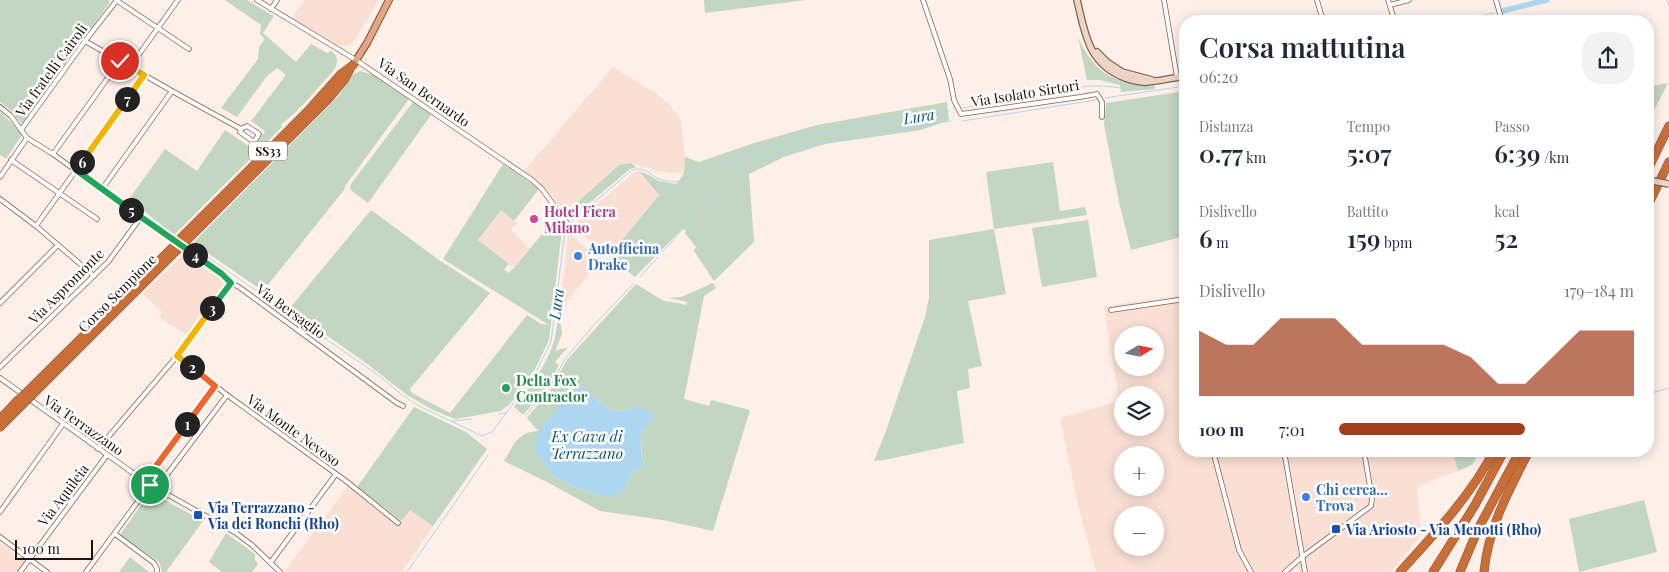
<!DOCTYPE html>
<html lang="it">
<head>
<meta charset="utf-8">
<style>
  body { margin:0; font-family:"Playfair Display",serif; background:#f2f2f3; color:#1f2937; height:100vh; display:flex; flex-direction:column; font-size:19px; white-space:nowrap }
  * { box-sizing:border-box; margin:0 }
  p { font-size:16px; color:#747a83 }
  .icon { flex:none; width:28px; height:28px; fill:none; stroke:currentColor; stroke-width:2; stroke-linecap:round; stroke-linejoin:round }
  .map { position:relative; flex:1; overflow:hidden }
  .details { position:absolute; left:1179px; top:15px; width:475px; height:442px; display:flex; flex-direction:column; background:#fff; border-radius:20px; box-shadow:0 2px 12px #0003 }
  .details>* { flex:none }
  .needle { width:32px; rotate:80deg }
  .tools { position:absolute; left:1114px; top:326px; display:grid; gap:10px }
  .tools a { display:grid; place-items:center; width:50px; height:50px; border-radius:50%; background:#fff; box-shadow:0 2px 12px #0003; font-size:25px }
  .scale { position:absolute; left:15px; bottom:12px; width:78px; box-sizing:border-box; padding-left:5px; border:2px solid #1f130e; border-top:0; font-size:14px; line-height:18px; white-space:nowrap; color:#1f130e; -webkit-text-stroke:4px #fff; paint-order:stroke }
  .pin { position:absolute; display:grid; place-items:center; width:42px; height:42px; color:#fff; margin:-21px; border:2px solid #fff; border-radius:50%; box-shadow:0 1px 5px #0007 }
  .km { position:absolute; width:25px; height:25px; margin:-12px; border-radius:50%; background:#222; color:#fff; font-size:14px; line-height:25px; text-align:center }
  .round { display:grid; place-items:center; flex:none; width:52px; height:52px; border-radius:20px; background:#f2f2f3 }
  .headline { display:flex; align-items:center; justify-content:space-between; height:85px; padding:0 20px }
  h1 { font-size:28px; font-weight:600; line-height:38px }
  .figures { display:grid; grid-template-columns:repeat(3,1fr); gap:8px; height:85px; padding:5px 20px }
  .figures div { display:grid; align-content:center }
  .figures b { font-size:25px; font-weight:600 }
  .figures small { font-size:14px; font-weight:400 }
  .figures p { font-size:14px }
  .chart { height:140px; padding:10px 20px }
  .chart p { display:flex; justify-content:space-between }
  .chart svg { width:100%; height:90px; margin-top:5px; fill:#a33c1b; opacity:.7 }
  ul { padding:0 20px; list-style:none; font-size:16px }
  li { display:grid; grid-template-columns:80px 60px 1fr; align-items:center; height:38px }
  li i { height:12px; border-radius:6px; background:#a33c1b }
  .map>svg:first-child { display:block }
</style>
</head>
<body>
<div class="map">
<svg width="1669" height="572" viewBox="0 0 1669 572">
  <rect width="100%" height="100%" fill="#feefe9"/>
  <g fill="#fae0d4" fill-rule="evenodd">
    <polygon points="305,0 379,0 353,43 345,46 337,44 292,18"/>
    <polygon points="613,67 655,93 668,103 681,120 685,157 684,173 679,174 659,171 631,163 619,165 564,214 548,191 524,171"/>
    <polygon points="639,171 659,195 609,256 572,226 633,173"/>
    <polygon points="501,210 517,223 511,230 530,249 514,268 478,240"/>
    <polygon points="568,229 574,238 601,261 559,310 566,260"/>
    <polygon points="185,253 223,280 224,284 186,335 159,317 162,312 143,294"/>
    <path d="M 1185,295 L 1185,451 L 1453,451 L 1458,471 L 1437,478 L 1417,488 L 1421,535 L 1391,572 L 1300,572 L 1298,567 L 1292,572 L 1096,572 L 1078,505 L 1060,418 L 1119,401 L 1104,306 ZM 1122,335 L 1155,335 L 1155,368 L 1122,368 ZM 1122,395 L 1155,395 L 1155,428 L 1122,428 ZM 1122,455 L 1155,455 L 1155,488 L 1122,488 ZM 1122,515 L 1155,515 L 1155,548 L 1122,548 Z"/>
    <polygon points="348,486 398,525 410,509 433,526 402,572 287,572 285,571"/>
    <polygon points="0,543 23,560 24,563 17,572 0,572"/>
  </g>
  <g fill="#c2d6c2" fill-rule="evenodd">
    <polygon points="0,0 108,0 110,2 22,124 10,110 0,102"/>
    <path d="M 225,0 L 247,0 L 274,16 L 263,33 L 296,62 L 311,44 L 327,53 L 331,51 C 339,56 338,63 334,70 L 302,106 L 299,108 L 297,111 L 281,125 L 282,127 L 174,235 L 129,199 L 165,149 L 197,171 L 225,130 L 253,149 L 265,131 L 250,120 L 252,120 L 286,75 L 277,68 L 267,76 L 237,117 L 221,108 L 258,59 L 259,47 L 265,39 L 260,34 L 261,25 Z"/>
    <polygon points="704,0 806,0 705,13"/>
    <path d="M 1078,37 C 1093,72 1117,87 1155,85 L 1155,89 L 1121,92 L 1120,85 L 1100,80 L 1087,80 Z"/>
    <polygon points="360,71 374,75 409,99 345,186 344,190 263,291 193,243 339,95 352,75"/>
    <polygon points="1668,83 1648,122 1648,87"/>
    <polygon points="1185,91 1185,236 1131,250 1119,202 1104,124 1106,103"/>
    <polygon points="413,102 431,115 368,203 352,191 350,188 351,184"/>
    <polygon points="947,102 949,120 921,130 825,144 784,157 749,174 754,242 714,281 694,251 696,247 685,233 686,231 683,228 635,277 609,256 659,195 639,171 649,175 659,181 677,184 684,173 685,157 699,162 751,144 817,125"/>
    <polygon points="0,112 15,126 22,135 6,159 0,155"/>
    <polygon points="1053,162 1060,211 1085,207 1087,215 994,229 1006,294 968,301 982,366 968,369 970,388 957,391 964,443 884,460 874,461 886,431 925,317 929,298 929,240 994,229 986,172"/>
    <polygon points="631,163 636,167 630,169 569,220 564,214 619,165"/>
    <polygon points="503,164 539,189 514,221 501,210 478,240 509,264 504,269 508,273 514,268 558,215 564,224 562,229 549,340 534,371 510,404 501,411 455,419 431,409 407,395 366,363 289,309 371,210 439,260 490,293 410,389 412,393 450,413 527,315 541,324 549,325 443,259"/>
    <polygon points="1088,220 1097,277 1042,287 1032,228"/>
    <path d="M 713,283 L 716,288 L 704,296 L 684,399 L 709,406 L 711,400 L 750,410 L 713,531 L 663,520 L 600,511 L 549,483 L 504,461 C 514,445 517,432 538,431 L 527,418 L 555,384 L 560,372 L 567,360 L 636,284 L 664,301 L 678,303 L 686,305 L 687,302 L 669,298 L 681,297 ZM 574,386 L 582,386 L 600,403 L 616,412 L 639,407 L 645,426 L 640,439 L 644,466 L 632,473 L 625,489 L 601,496 L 578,488 L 552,475 L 567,397 Z"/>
    <path d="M 559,310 L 562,334 L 555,351 L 568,347 L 555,362 L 559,365 L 548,386 L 523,415 L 514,407 C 528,388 546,367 553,344 C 557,334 557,321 559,310 Z"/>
    <polygon points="414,407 466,432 487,449 433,526 410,510 401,521 357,487"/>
    <polygon points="1453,451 1480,451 1472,465 1458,471"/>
    <polygon points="150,492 203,521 166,572 162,572 159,562 120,535"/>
    <polygon points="1644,500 1657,552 1579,572 1569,519"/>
    <polygon points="226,533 255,554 255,560 258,564 252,572 222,572 209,562"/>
    <polygon points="130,557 149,572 119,572"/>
  </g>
  <path fill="#add6f0" d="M 579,384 L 582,386 L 600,403 L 616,412 L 639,407 L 652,412 L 653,420 C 635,433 641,446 644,466 L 632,473 L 625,489 L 612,497 L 601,496 L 578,488 L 552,475 L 534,449 L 539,431 L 567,397 L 574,386 Z"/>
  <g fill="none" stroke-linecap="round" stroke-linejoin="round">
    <g stroke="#add6f0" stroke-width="1">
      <polyline points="1667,0 1669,5"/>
      <polyline points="1459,21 1494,13"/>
      <polyline points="1105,98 1185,86"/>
      <polyline points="963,108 1089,86 1105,86 1121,88"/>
      <polyline points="962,121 1096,100"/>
      <path d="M 199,251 L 378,375 L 401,394 L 419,406 L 482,436 L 492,432 L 525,388 L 536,372 L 551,342 L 565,230 L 572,221 L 632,170 C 644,166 649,174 659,179 C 664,181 671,181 677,182 L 799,136 L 949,111"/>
      <polyline points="640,277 715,193 742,169 756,162 789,149 821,142 951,121"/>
      <polyline points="1648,394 1669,388"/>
      <polyline points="499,414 506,413"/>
      <polyline points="526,415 550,387 565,359 593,326 633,284"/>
      <polyline points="452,421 471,419"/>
      <polyline points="407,572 488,455"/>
    </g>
    <polyline stroke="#add6f0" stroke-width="5.5" points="1502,11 1547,0"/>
    <g stroke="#806153" stroke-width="5.5">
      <g id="street">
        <polyline points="116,0 189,49"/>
        <polyline points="257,0 356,60 532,180 542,189 572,230"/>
        <polyline points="923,0 950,79 954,100 961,114 1080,97 1097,94 1102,102 1102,117"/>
        <polyline points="1164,0 1177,77"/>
        <polyline points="1317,0 1323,21"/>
        <polyline points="1388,0 1394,19"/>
        <polyline points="1496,0 1502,21"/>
        <polyline points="1390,5 1409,0"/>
        <polyline points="271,9 277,0"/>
        <polyline points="85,41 172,91 241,129 240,132 254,142 259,134 247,126 241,129"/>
        <polyline points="130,67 178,0"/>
        <polyline points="0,107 11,116 27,138 53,154 159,231 210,265 228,278 231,283 239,287 397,403 403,406"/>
        <polyline points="21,130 85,41 117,0"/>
        <polyline points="53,154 120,61"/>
        <polyline points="11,160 97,219"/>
        <polyline points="0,177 27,138"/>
        <polyline points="102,189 172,91"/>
        <polyline points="0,199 36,226 94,276"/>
        <polyline points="36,226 144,75"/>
        <polyline points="0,303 58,245"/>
        <polyline points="1111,310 1185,299 1185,301"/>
        <polyline points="177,356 227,395 346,481 398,523"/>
        <polyline points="0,367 108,262 141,217"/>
        <polyline points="0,378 147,483 236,533 252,545 280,572"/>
        <polyline points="98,449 177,356 231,283"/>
        <polyline points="1213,451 1239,550 1251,572"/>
        <polyline points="1284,451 1305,572"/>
        <polyline points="145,481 215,386"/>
        <polyline points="156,489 227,395"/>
        <polyline points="0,512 63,424"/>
        <polyline points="115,534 154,563 157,569 157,572"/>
        <polyline points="0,537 47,572"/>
        <polyline points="271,562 336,474"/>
        <polyline points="20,572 107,455"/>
        <polyline points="86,572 150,485"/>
        <polyline points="1285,572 1302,557 1371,506 1372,499 1364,451"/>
      </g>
    </g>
    <g stroke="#806153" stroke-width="8">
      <g id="secondary">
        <path d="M 1077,0 C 1085,33 1088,64 1125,78 C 1131,80 1140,83 1147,82 C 1160,81 1173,78 1185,76"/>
        <polyline points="1097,52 1107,62 1122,72 1152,80"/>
      </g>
    </g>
    <g stroke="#8d4e2a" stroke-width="8">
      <polyline id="primary" points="353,65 367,43 389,0"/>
    </g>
    <g stroke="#8d4e2a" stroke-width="9">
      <g id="highway">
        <polyline points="1648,169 1669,126"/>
        <polyline points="1648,205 1669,162"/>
        <polyline points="182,237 307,112 341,74 353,65"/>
        <polyline points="187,240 330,97 344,80 350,69"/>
        <polyline points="28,391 173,247"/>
        <polyline points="32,395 177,250"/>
        <polyline points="0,419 16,402"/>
        <polyline points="0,427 21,406"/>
        <path d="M 1400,572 C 1435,533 1469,498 1494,451"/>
        <polyline points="1433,572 1475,505 1504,451"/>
        <polyline points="1460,572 1478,529 1520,451"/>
        <path d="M 1484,572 C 1488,528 1509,490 1529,451"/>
      </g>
    </g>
    <use href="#street" stroke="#fff" stroke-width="4"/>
    <use href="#secondary" stroke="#eed4c4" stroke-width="5.5"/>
    <use href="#primary" stroke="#dea888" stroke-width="6"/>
    <use href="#highway" stroke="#c86e39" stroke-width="8"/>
    <g stroke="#806153" stroke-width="8" stroke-linecap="butt">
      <polyline id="secondary-bridge" points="1648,180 1669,184"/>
    </g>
    <g stroke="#8d4e2a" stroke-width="9" stroke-linecap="butt">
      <g id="highway-bridge">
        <polyline points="173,247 182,237"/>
        <polyline points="177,250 187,240"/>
        <polyline points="16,402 28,391"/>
        <polyline points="21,406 32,395"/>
      </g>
    </g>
    <use href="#secondary-bridge" stroke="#eed4c4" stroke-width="5.5"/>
    <use href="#highway-bridge" stroke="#c86e39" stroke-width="8"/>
  </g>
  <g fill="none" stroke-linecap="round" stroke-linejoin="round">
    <g stroke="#fff" stroke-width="10">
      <polyline id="split-1" points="150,485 145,481 187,424"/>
    </g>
    <g stroke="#fff" stroke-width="10">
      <polyline id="split-2" points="187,424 215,386 192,367"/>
    </g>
    <g stroke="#fff" stroke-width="10">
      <polyline id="split-3" points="192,367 177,356 212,308"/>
    </g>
    <g stroke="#fff" stroke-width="10">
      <polyline id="split-4" points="195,255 222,274 231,283 212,308"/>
    </g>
    <g stroke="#fff" stroke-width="10">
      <polyline id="split-5" points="131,210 195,255"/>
    </g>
    <g stroke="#fff" stroke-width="10">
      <polyline id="split-6" points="82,162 76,170 131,210"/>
    </g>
    <g stroke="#fff" stroke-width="10">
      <polyline id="split-7" points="82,162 127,99"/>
    </g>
    <g stroke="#fff" stroke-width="10">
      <polyline id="split-8" points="120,61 144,75 127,99"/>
    </g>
    <use href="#split-1" stroke="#f0652b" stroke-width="6"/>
    <use href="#split-2" stroke="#f0652b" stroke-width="6"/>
    <use href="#split-3" stroke="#f5b400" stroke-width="6"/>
    <use href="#split-4" stroke="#22a559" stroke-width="6"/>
    <use href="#split-5" stroke="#22a559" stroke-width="6"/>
    <use href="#split-6" stroke="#22a559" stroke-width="6"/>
    <use href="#split-7" stroke="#f5b400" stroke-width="6"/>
    <use href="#split-8" stroke="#f5b400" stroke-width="6"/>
  </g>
  <circle fill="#d1479c" stroke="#fff" stroke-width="2" cx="534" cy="219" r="5"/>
  <g fill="#3f7fe0" stroke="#fff" stroke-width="2">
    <circle cx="578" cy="256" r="5"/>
    <circle cx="1306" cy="497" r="5"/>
  </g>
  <circle fill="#2e9e5b" stroke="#fff" stroke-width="2" cx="506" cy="388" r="5"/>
  <g fill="#1a4fb4" stroke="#fff" stroke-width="2">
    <rect x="193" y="510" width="10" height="10" rx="2.5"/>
    <rect x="1331" y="524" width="10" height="10" rx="2.5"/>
  </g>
  <g text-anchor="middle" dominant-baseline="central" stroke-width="5" stroke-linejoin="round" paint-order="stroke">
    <rect fill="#fff" stroke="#625a56" stroke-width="1" x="249" y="141.5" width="38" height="19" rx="4"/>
    <g font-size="12" font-weight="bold" fill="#1f130e">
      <text x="268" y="151">SS33</text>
    </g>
    <g font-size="14" fill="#1f130e" stroke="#fff">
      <text transform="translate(51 70) rotate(-54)">Via fratelli Cairoli</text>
      <text transform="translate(424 92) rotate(35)">Via San Bernardo</text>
      <text transform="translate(1025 93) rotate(-9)">Via Isolato Sirtori</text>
      <text transform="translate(66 286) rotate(-45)">Via Aspromonte</text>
      <text transform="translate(117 293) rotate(-45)">Corso Sempione</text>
      <text transform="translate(291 311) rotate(36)">Via Bersaglio</text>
      <text transform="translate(84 425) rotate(35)">Via Terrazzano</text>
      <text transform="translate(294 430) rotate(36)">Via Monte Nevoso</text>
      <text transform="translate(63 495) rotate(-53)">Via Aquileia</text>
    </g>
    <g font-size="14" font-weight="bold" fill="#b23c85" stroke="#fff" text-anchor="start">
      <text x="544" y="211">Hotel Fiera<tspan x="544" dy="16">Milano</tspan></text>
    </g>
    <g font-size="14" font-weight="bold" fill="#366cbe" stroke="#fff" text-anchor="start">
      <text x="588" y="248">Autofficina<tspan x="588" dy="16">Drake</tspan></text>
      <text x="1316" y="489">Chi cerca...<tspan x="1316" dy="16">Trova</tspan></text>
    </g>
    <g font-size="14" font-weight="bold" fill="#27864d" stroke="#fff" text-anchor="start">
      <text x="516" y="380">Delta Fox<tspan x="516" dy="16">Contractor</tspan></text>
    </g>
    <g font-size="14" font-weight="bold" fill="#164399" stroke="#fff" text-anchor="start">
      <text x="208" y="507">Via Terrazzano -<tspan x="208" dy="16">Via dei Ronchi (Rho)</tspan></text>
      <text x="1346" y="529">Via Ariosto - Via Menotti (Rho)</text>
    </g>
    <g font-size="15" font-style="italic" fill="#065173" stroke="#fff">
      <text transform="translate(919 116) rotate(-9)">Lura</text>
      <text transform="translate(556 304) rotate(-83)">Lura</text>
      <text x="587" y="436">Ex Cava di<tspan x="587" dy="17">Terrazzano</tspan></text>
    </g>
  </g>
</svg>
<div class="tools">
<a><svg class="needle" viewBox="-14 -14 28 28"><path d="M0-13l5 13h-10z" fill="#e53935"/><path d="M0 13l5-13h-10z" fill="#747a83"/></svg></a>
<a><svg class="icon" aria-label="layers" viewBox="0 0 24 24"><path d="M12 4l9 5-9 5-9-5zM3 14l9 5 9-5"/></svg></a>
<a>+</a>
<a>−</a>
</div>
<div class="scale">100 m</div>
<div class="pin" style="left:150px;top:485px;background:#1e9e55"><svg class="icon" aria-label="arrive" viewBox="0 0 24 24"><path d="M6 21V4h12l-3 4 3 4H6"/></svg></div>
<div class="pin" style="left:120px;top:61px;background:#d93025"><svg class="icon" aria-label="check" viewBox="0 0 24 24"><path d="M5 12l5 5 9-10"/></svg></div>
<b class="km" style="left:187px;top:424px">1</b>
<b class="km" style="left:192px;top:367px">2</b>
<b class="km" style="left:212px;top:308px">3</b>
<b class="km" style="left:195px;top:255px">4</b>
<b class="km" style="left:131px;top:210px">5</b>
<b class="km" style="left:82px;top:162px">6</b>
<b class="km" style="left:127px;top:99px">7</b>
<section class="details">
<div class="headline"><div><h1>Corsa mattutina</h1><p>06:20</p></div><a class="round"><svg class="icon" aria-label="share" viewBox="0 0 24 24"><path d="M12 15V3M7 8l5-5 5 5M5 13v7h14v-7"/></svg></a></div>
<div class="figures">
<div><p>Distanza</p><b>0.77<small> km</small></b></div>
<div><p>Tempo</p><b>5:07</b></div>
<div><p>Passo</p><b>6:39<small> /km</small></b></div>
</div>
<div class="figures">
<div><p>Dislivello</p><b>6<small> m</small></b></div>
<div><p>Battito</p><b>159<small> bpm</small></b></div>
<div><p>kcal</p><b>52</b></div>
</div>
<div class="chart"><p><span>Dislivello</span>179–184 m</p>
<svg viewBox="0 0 160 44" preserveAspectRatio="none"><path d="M0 44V12L10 19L20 19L30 6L40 6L50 6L60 19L70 19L80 19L90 19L100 25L110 38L120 38L130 25L140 12L150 12L160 12V44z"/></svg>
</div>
<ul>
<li><b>100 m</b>7:01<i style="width:63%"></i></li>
</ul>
</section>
</div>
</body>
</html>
